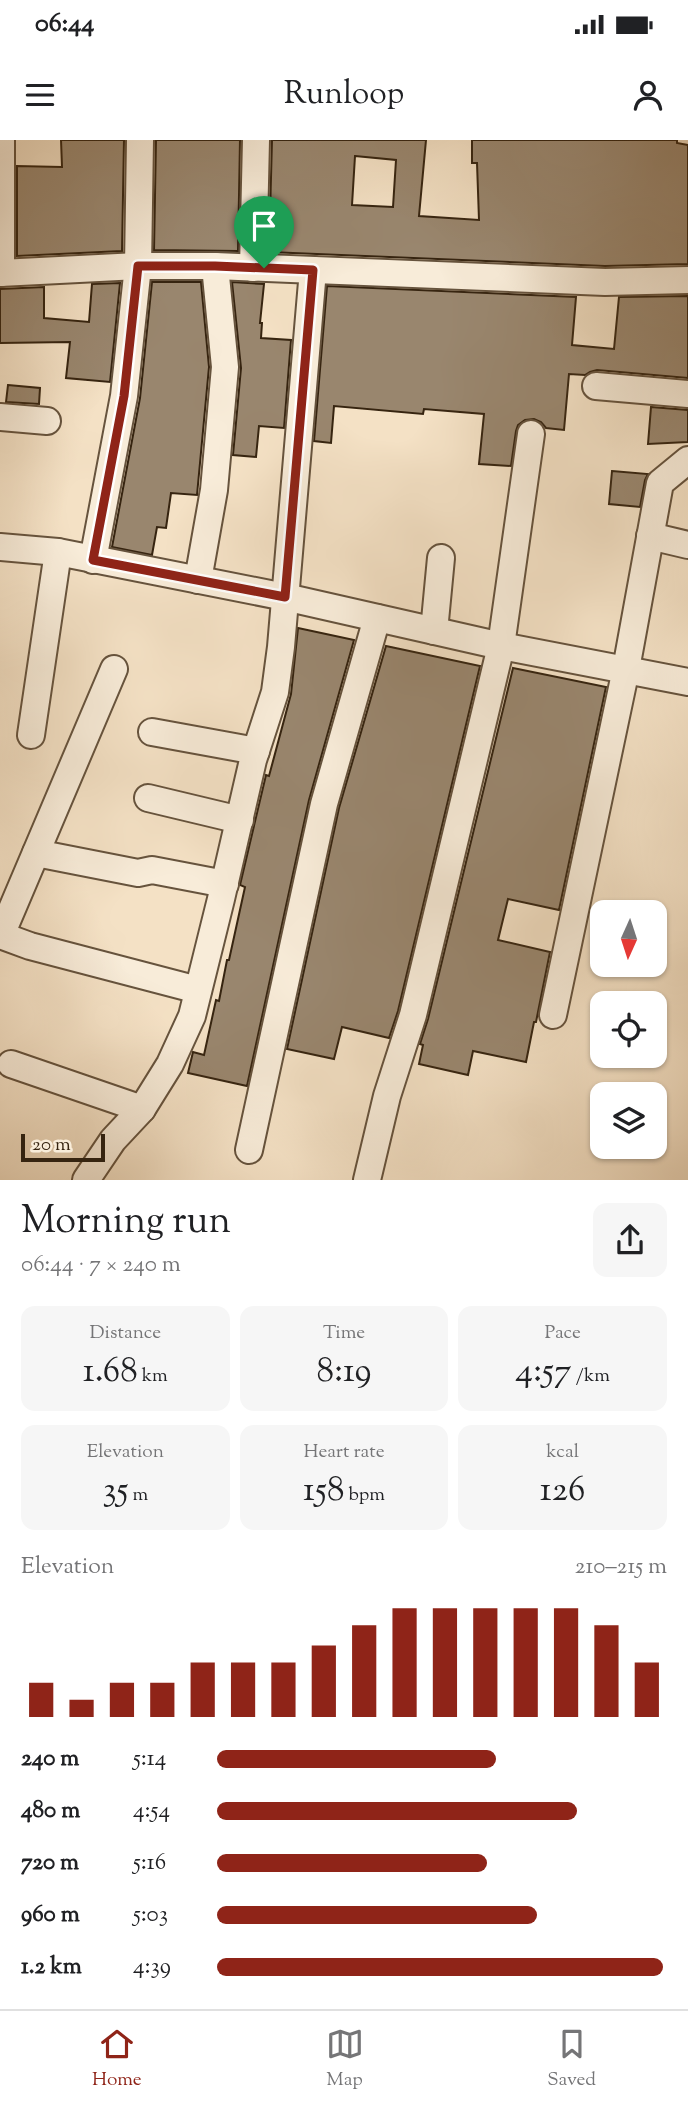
<!DOCTYPE html>
<html lang="en">
<head>
<meta charset="utf-8">
<style>
  body { margin:0; font-family:"Sorts Mill Goudy",serif; background:#f6f6f6; color:#202124; height:100vh; display:flex; flex-direction:column; font-size:26px; white-space:nowrap }
  * { box-sizing:border-box; margin:0 }
  p { font-size:23px; color:#757577 }
  .icon { flex:none; width:38px; height:38px; fill:none; stroke:currentColor; stroke-width:2; stroke-linecap:round; stroke-linejoin:round }
  .map { position:relative; height:1040px; overflow:hidden }
  .sheet { display:flex; flex-direction:column; background:#fff; flex:1 }
  .sheet>* { flex:none }
  .needle { width:46px; rotate:183deg }
  .buttons { position:absolute; left:590px; top:760px; display:grid; gap:14px }
  .buttons a { display:grid; place-items:center; width:77px; height:77px; border-radius:14px; background:#fff; box-shadow:0 2px 5px #0004; font-size:35px }
  .scale { position:absolute; left:21px; bottom:18px; width:84px; box-sizing:border-box; padding-left:7px; border:4px solid #362410; border-top:0; font-size:19px; line-height:24px; white-space:nowrap; color:#362410; -webkit-text-stroke:5px #f8ecd9; paint-order:stroke }
  .pin { position:absolute; display:grid; place-items:center; width:60px; height:60px; color:#fff; margin:-72px -30px; border-radius:50% 50% 50% 0; rotate:-45deg; box-shadow:0 0 7px #0007 }
  .pin .icon { rotate:45deg }
  .round { display:grid; place-items:center; flex:none; width:74px; height:74px; border-radius:14px; background:#f6f6f6 }
  .summary { display:flex; align-items:center; justify-content:space-between; height:119px; padding:0 21px }
  h1 { font-size:38px; font-weight:600; line-height:52px }
  .stats { display:grid; grid-template-columns:repeat(3,1fr); gap:10px; height:119px; padding:7px 21px }
  .stats div { display:grid; align-content:center; border-radius:14px; background:#f6f6f6; text-align:center }
  .stats b { font-size:35px; font-weight:600 }
  .stats small { font-size:19px; font-weight:400 }
  .stats p { font-size:19px }
  .chart { height:196px; padding:14px 21px }
  .chart p { display:flex; justify-content:space-between }
  .chart svg { width:100%; height:126px; margin-top:7px; stroke:#8f2418; stroke-width:6 }
  ul { padding:0 21px; list-style:none; font-size:23px }
  li { display:grid; grid-template-columns:112px 84px 1fr; align-items:center; height:52px }
  li i { height:18px; border-radius:9px; background:#8f2418 }
  .status { display:flex; justify-content:space-between; align-items:center; height:49px; padding:0 35px; background:#fff; direction:ltr }
  .status svg { height:19px; fill:currentColor }
  header { display:flex; justify-content:space-between; align-items:center; height:91px; padding:0 21px; background:#fff; font-size:32px; font-weight:600 }
  .menu { display:flex; justify-content:space-around; align-items:center; height:98px; border-top:2px solid #e0e0e0; background:#fff; font-size:19px; color:#757577 }
  .menu a { display:grid; justify-items:center; gap:4px }
  .menu .on { color:#8f2418 }
  .map>svg:first-child { display:block }
</style>
</head>
<body>
<div class="status"><b>06:44</b><svg viewBox="0 0 49 12"><path d="M0 12V9h3v3zM5 12V6h3v6zM10 12V3h3v9zM15 12V0h3v12zM26 1h20v11H26zM47 4h2v5h-2z"/></svg></div>
<header><svg class="icon" aria-label="menu" viewBox="0 0 24 24"><path d="M4 6h16M4 12h16M4 18h16"/></svg>Runloop<svg class="icon" aria-label="person" viewBox="0 0 24 24"><circle cx="12" cy="8" r="4"/><path d="M4 21q1-7 8-7t8 7"/></svg></header>
<div class="map">
<svg width="688" height="1040" viewBox="0 0 688 1040">
  <rect width="100%" height="100%" fill="#f4e1c5"/>
  <filter id="stains"><feTurbulence type="fractalNoise" baseFrequency=".00286" numOctaves="4"/><feColorMatrix values="0 0 0 0 .2 0 0 0 0 .09 0 0 0 0 .02 0 0 0 .5 -.17"/></filter>
  <radialGradient id="worn" r=".72"><stop offset=".6" stop-color="#630" stop-opacity="0"/><stop offset="1" stop-color="#630" stop-opacity=".3"/></radialGradient>
  <g fill="#99866e" stroke="#362410" stroke-width="2" fill-rule="evenodd">
    <polygon points="61,0 124,0 122,111 17,116 17,26 62,27"/>
    <polygon points="156,0 240,0 238,111 154,110"/>
    <path d="M 272,0 L 426,0 L 419,76 L 479,80 L 477,23 L 472,23 L 472,0 L 677,0 L 677,3 L 688,5 L 688,124 L 605,126 L 269,112 ZM 355,16 L 396,20 L 393,67 L 352,65 Z"/>
    <polygon points="152,142 201,142 209,227 197,355 171,353 166,388 157,387 152,415 112,407 140,258"/>
    <polygon points="232,142 264,144 260,183 262,183 261,198 291,200 284,288 259,286 256,317 233,315 241,228"/>
    <polygon points="120,143 110,242 66,238 70,202 0,203 0,149 44,147 44,178 89,182 92,144"/>
    <polygon points="327,146 576,157 572,205 614,209 619,157 688,156 688,238 597,230 590,232 585,235 569,234 564,290 546,288 541,282 534,279 525,280 518,285 516,291 511,326 479,324 484,274 424,269 423,274 334,266 331,303 314,301"/>
    <polygon points="8,245 40,248 39,264 6,262"/>
    <polygon points="651,267 688,270 688,302 648,304"/>
    <polygon points="612,331 648,334 645,340 640,367 609,364"/>
    <polygon points="298,488 354,500 309,660 247,946 188,933 193,912 204,915 216,860 219,861 227,820 229,820 245,747 240,745 266,635 269,636 291,554"/>
    <polygon points="386,506 480,526 398,871 389,898 342,887 334,919 287,909 339,668"/>
    <polygon points="513,528 606,547 559,770 508,759 498,800 550,812 536,882 534,882 526,922 473,911 468,935 419,924 423,905 420,904 428,879"/>
  </g>
  <g fill="none" stroke-linecap="round" stroke-linejoin="round">
    <g stroke="#66533d" stroke-width="30">
      <g id="street">
        <polyline points="1,0 1,133"/>
        <polyline points="253,128 256,0"/>
        <polyline points="0,133 138,126 215,126 605,142 688,140"/>
        <polyline points="596,246 688,254"/>
        <polyline points="0,277 47,281"/>
        <polyline points="650,396 688,405"/>
        <polyline points="0,407 58,412 285,457 501,506 688,542"/>
        <polyline points="93,420 124,256 138,126 140,0"/>
        <polyline points="198,440 214,350 225,227 215,126"/>
        <polyline points="434,491 441,418"/>
        <polyline points="152,592 256,611"/>
        <polyline points="31,595 58,412"/>
        <polyline points="148,658 240,680"/>
        <polyline points="36,713 138,733 152,730 225,744"/>
        <polyline points="0,795 30,806 198,850"/>
        <polyline points="1,795 114,529"/>
        <polyline points="553,875 626,529 660,343 688,320"/>
        <polyline points="11,924 142,969"/>
        <polyline points="249,1010 324,664 377,478"/>
        <polyline points="86,1040 113,1000 142,969 170,924 192,876 221,759 253,620 275,552 281,507 313,130"/>
        <polyline points="367,1040 387,956 413,875 501,506 531,294"/>
      </g>
    </g>
    <use href="#street" stroke="#f8ecd9" stroke-width="26"/>
  </g>
  <g fill="none" stroke-linecap="round" stroke-linejoin="round">
    <g stroke="#fff" stroke-width="14">
      <polygon id="route" points="138,126 215,126 313,130 285,457 93,420 124,256"/>
    </g>
    <use href="#route" stroke="#8f2418" stroke-width="9"/>
  </g>
  <rect width="100%" height="100%" filter="url(#stains)"/>
  <rect width="100%" height="100%" fill="url(#worn)"/>
</svg>
<div class="buttons">
<a><svg class="needle" viewBox="-14 -14 28 28"><path d="M0-13l5 13h-10z" fill="#e53935"/><path d="M0 13l5-13h-10z" fill="#757577"/></svg></a>
<a><svg class="icon" aria-label="locate" viewBox="0 0 24 24"><circle cx="12" cy="12" r="6"/><path d="M12 2v4M12 18v4M2 12h4M18 12h4"/></svg></a>
<a><svg class="icon" aria-label="layers" viewBox="0 0 24 24"><path d="M12 4l9 5-9 5-9-5zM3 14l9 5 9-5"/></svg></a>
</div>
<div class="scale">20 m</div>
<div class="pin" style="left:264px;top:128px;background:#1e9e55"><svg class="icon" aria-label="arrive" viewBox="0 0 24 24"><path d="M6 21V4h12l-3 4 3 4H6"/></svg></div>
</div>
<section class="sheet">
<div class="summary"><div><h1>Morning run</h1><p>06:44 · 7 × 240 m</p></div><a class="round"><svg class="icon" aria-label="share" viewBox="0 0 24 24"><path d="M12 15V3M7 8l5-5 5 5M5 13v7h14v-7"/></svg></a></div>
<div class="stats">
<div><p>Distance</p><b>1.68<small> km</small></b></div>
<div><p>Time</p><b>8:19</b></div>
<div><p>Pace</p><b>4:57<small> /km</small></b></div>
</div>
<div class="stats">
<div><p>Elevation</p><b>35<small> m</small></b></div>
<div><p>Heart rate</p><b>158<small> bpm</small></b></div>
<div><p>kcal</p><b>126</b></div>
</div>
<div class="chart"><p><span>Elevation</span>210–215 m</p>
<svg viewBox="0 0 160 44" preserveAspectRatio="none"><path d="M5 44V32M15 44V38M25 44V32M35 44V32M45 44V25M55 44V25M65 44V25M75 44V19M85 44V12M95 44V6M105 44V6M115 44V6M125 44V6M135 44V6M145 44V12M155 44V25"/></svg>
</div>
<ul>
<li><b>240 m</b>5:14<i style="width:62%"></i></li>
<li><b>480 m</b>4:54<i style="width:80%"></i></li>
<li><b>720 m</b>5:16<i style="width:60%"></i></li>
<li><b>960 m</b>5:03<i style="width:71%"></i></li>
<li><b>1.2 km</b>4:39<i style="width:99%"></i></li>
</ul>
</section>
<nav class="menu">
<a class="on"><svg class="icon" aria-label="home" viewBox="0 0 24 24"><path d="M3 11l9-7 9 7M6 9v11h12V9"/></svg>Home</a>
<a><svg class="icon" aria-label="map" viewBox="0 0 24 24"><path d="M3 6l6-2 6 2 6-2v14l-6 2-6-2-6 2zM9 4v14M15 6v14"/></svg>Map</a>
<a><svg class="icon" aria-label="saved" viewBox="0 0 24 24"><path d="M7 4h10v16l-5-4-5 4z"/></svg>Saved</a>
</nav>
</body>
</html>
